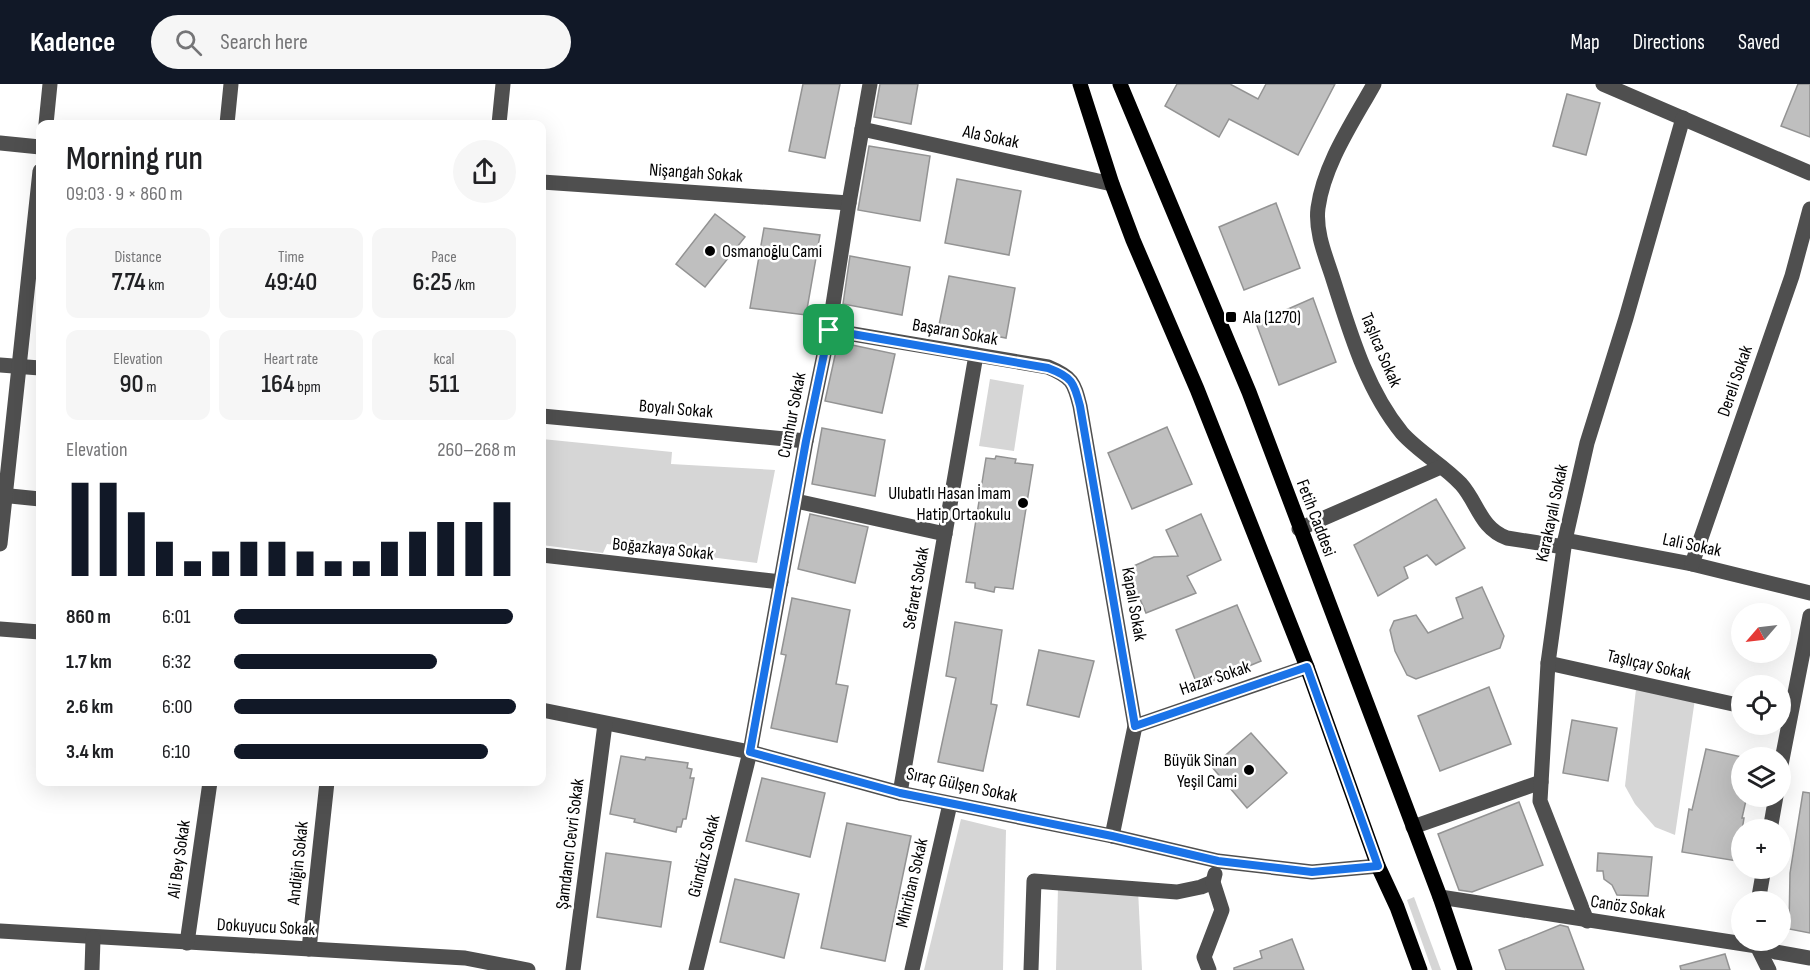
<!DOCTYPE html>
<html lang="en">
<head>
<meta charset="utf-8">
<style>
  body { margin:0; font-family:"Sofia Sans Condensed",sans-serif; background:#f6f6f6; color:#202124; height:100vh; display:flex; flex-direction:column; font-size:22px; white-space:nowrap }
  * { box-sizing:border-box; margin:0 }
  p { font-size:20px; color:#757577 }
  .icon { flex:none; width:33px; height:33px; fill:none; stroke:currentColor; stroke-width:2; stroke-linecap:round; stroke-linejoin:round }
  .map { position:relative; flex:1; overflow:hidden }
  .sheet { position:absolute; left:36px; top:36px; width:510px; height:666px; display:flex; flex-direction:column; background:#fff; border-radius:12px; box-shadow:0 6px 24px #0002 }
  .sheet>* { flex:none }
  .needle { width:39px; rotate:242deg }
  .fabs { position:absolute; left:1731px; top:519px; display:grid; gap:12px }
  .fabs a { display:grid; place-items:center; width:60px; height:60px; border-radius:50%; background:#fff; box-shadow:0 6px 24px #0002; font-size:30px }
  .pin { position:absolute; display:grid; place-items:center; width:51px; height:51px; color:#fff; margin:-26px; border-radius:12px; box-shadow:0 3px 9px #0006 }
  .round { display:grid; place-items:center; flex:none; width:63px; height:63px; border-radius:32px; background:#f6f6f6 }
  .summary { display:flex; align-items:center; justify-content:space-between; height:102px; padding:0 30px }
  h1 { font-size:33px; font-weight:600; line-height:45px }
  .metrics { display:grid; grid-template-columns:repeat(3,1fr); gap:9px; height:102px; padding:6px 30px }
  .metrics div { display:grid; align-content:center; border-radius:12px; background:#f6f6f6; text-align:center }
  .metrics b { font-size:26px; font-weight:600 }
  .metrics small { font-size:16px; font-weight:400 }
  .metrics p { font-size:16px }
  .chart { height:168px; padding:12px 30px }
  .chart p { display:flex; justify-content:space-between }
  .chart svg { width:100%; height:108px; margin-top:6px; stroke:#111827; stroke-width:6 }
  ul { padding:0 30px; list-style:none; font-size:20px }
  li { display:grid; grid-template-columns:96px 72px 1fr; align-items:center; height:45px }
  li i { height:15px; border-radius:8px; background:#111827 }
  header { display:flex; align-items:center; gap:36px; box-sizing:border-box; height:84px; padding:0 30px; background:#111827; color:#fff }
  header strong { font-size:28px }
  nav { display:flex; gap:33px; margin-inline-start:auto; font-size:21px }
  .search { width:420px; height:54px; background:#f6f6f6; display:flex; align-items:center; gap:15px; box-sizing:border-box; padding:0 21px; border-radius:33px; color:#757577; font-size:22px }
  .map>svg:first-child { display:block }
</style>
</head>
<body>
<header>
<strong>Kadence</strong>
<div class="search"><svg class="icon" aria-label="search" viewBox="0 0 24 24"><circle cx="10" cy="10" r="6"/><path d="M15 15l6 6"/></svg>Search here</div>
<nav><a>Map</a><a>Directions</a><a>Saved</a></nav>
</header>
<div class="map">
<svg width="1810" height="886" viewBox="0 0 1810 886">
  <rect width="100%" height="100%" fill="#fff"/>
  <g fill="#d6d6d6">
    <polygon points="990,295 1024,301 1014,367 979,362"/>
    <polygon points="542,355 672,368 671,380 775,386 757,479 607,460 603,469 542,461"/>
    <polygon points="1636,605 1695,615 1675,751 1655,743 1635,720 1625,702"/>
    <polygon points="961,735 1006,746 1003,886 924,886"/>
    <polygon points="1058,803 1138,806 1142,886 1056,886"/>
    <polygon points="1414,813 1441,886 1432,886 1407,816"/>
  </g>
  <g fill="#bfbfbf" stroke="#939393" stroke-width="1.5">
    <polygon points="803,0 840,0 825,74 789,67"/>
    <polygon points="880,0 918,0 911,40 874,33"/>
    <polygon points="1177,0 1230,0 1258,15 1266,0 1335,0 1298,71 1229,35 1219,53 1165,22"/>
    <polygon points="1798,0 1810,0 1810,53 1781,42"/>
    <polygon points="1567,10 1600,19 1586,71 1553,62"/>
    <polygon points="869,62 930,72 920,137 858,126"/>
    <polygon points="957,95 1021,107 1009,171 945,159"/>
    <polygon points="1276,119 1300,184 1244,206 1219,143"/>
    <polygon points="715,130 745,153 705,203 676,180"/>
    <polygon points="764,144 820,151 806,231 750,224"/>
    <polygon points="850,172 910,183 902,231 843,220"/>
    <polygon points="949,192 1015,204 1006,254 939,241"/>
    <polygon points="1313,214 1336,278 1279,301 1256,239"/>
    <polygon points="838,258 895,270 882,329 825,317"/>
    <polygon points="1167,343 1192,400 1132,425 1108,369"/>
    <polygon points="822,344 885,356 875,412 812,400"/>
    <polygon points="996,372 1016,375 1015,379 1033,381 1013,505 995,503 994,508 975,504 975,499 966,498 986,374 995,375"/>
    <polygon points="1436,415 1465,464 1436,481 1427,471 1404,483 1408,494 1378,512 1354,461"/>
    <polygon points="810,430 868,443 855,499 798,485"/>
    <polygon points="1201,430 1221,476 1187,492 1196,509 1146,529 1127,485 1154,473 1178,472 1166,446"/>
    <polygon points="1482,503 1504,552 1500,564 1416,595 1407,591 1395,567 1390,546 1394,537 1416,531 1428,549 1463,534 1456,514"/>
    <polygon points="792,514 850,526 836,600 848,602 837,658 771,644 786,571 781,570"/>
    <polygon points="1237,521 1261,577 1198,603 1176,546"/>
    <polygon points="955,538 1002,546 991,620 997,621 983,687 938,678 956,594 946,592"/>
    <polygon points="1039,566 1094,577 1079,633 1027,621"/>
    <polygon points="1489,603 1511,660 1440,687 1418,632"/>
    <polygon points="1572,636 1617,644 1608,697 1563,689"/>
    <polygon points="1251,649 1287,689 1247,724 1212,683"/>
    <polygon points="1706,665 1742,673 1742,712 1747,712 1742,734 1744,734 1737,777 1682,768 1689,725 1692,726"/>
    <polygon points="621,672 645,676 646,673 688,679 687,684 692,685 690,694 694,694 686,735 683,735 681,743 677,743 676,748 634,738 635,735 610,730"/>
    <polygon points="762,694 825,709 810,773 746,757"/>
    <polygon points="1803,708 1810,709 1810,849 1789,845 1790,789"/>
    <polygon points="1519,718 1543,781 1472,808 1459,806 1438,750"/>
    <polygon points="847,739 911,752 885,877 821,864"/>
    <polygon points="606,769 671,778 661,843 597,833"/>
    <polygon points="1598,769 1652,773 1648,812 1617,811 1612,801 1604,795 1603,787 1597,787"/>
    <polygon points="735,795 799,810 784,874 720,858"/>
    <polygon points="1560,841 1568,843 1584,886 1506,886 1499,866"/>
    <polygon points="1292,855 1304,886 1234,886 1234,884 1262,874 1260,867"/>
    <polygon points="1725,870 1730,886 1681,886 1680,882"/>
  </g>
  <g fill="none" stroke-linecap="round" stroke-linejoin="round">
    <g stroke="#4f4f4f" stroke-width="15">
      <path d="M 1374,0 C 1353,38 1324,80 1318,124 C 1315,148 1326,173 1333,195 C 1350,248 1366,305 1402,349 C 1419,368 1443,381 1461,400 C 1478,419 1480,444 1507,454 L 1564,463"/>
      <polyline points="1603,0 1810,89"/>
      <polyline points="46,40 50,0"/>
      <polyline points="227,40 231,0"/>
      <polyline points="499,40 503,0"/>
      <polyline points="862,45 1112,100"/>
      <polyline points="0,59 40,63"/>
      <polyline points="542,98 849,119"/>
      <path d="M 829,246 L 1048,283 C 1072,293 1074,298 1080,322 L 1135,642 L 1112,752"/>
      <polyline points="0,281 40,284"/>
      <polyline points="542,332 806,357"/>
      <polyline points="0,411 40,415"/>
      <polyline points="796,417 945,450"/>
      <polyline points="1299,445 1441,383"/>
      <polyline points="1565,456 1692,480 1810,509"/>
      <polyline points="0,460 40,87"/>
      <polyline points="542,471 781,498"/>
      <polyline points="1692,480 1792,192 1810,125"/>
      <polyline points="0,545 40,548"/>
      <polyline points="1548,579 1742,622"/>
      <polyline points="542,626 750,668 900,709 1112,752 1218,777 1312,788 1378,782"/>
      <polyline points="1135,642 1307,583"/>
      <polyline points="1780,686 1810,532"/>
      <polyline points="900,709 976,271"/>
      <polyline points="1413,743 1541,698"/>
      <polyline points="1770,746 1776,712"/>
      <polyline points="1440,813 1757,862 1776,868 1810,874"/>
      <polyline points="1758,818 1764,784"/>
      <polyline points="1587,837 1540,717 1548,579 1565,456 1587,359 1626,234 1683,34"/>
      <polyline points="0,847 465,874 528,886"/>
      <polyline points="1757,856 1757,862 1769,886"/>
      <polyline points="187,859 210,698"/>
      <polyline points="309,865 327,698"/>
      <polyline points="92,886 93,854"/>
      <polyline points="573,886 605,640"/>
      <polyline points="696,886 750,668 806,357 829,246 849,119 870,0"/>
      <polyline points="912,886 950,720"/>
      <polyline points="1031,886 1034,797 1177,808 1201,803 1213,798"/>
      <polyline points="1209,886 1204,873 1222,826 1213,798 1215,790"/>
    </g>
    <g stroke="#000" stroke-width="15">
      <polyline points="1080,0 1112,100 1133,156 1197,305 1307,583 1378,782 1397,823 1420,886"/>
      <polyline points="1120,0 1249,308 1440,813 1465,886"/>
    </g>
  </g>
  <g fill="none" stroke-linecap="round" stroke-linejoin="round">
    <g stroke="#fff" stroke-width="12">
      <path id="route" d="M 829,246 L 1048,284 C 1072,293 1074,298 1080,322 L 1135,642 L 1307,583 L 1378,782 L 1312,788 L 1218,777 L 1112,752 L 900,709 L 750,668 L 806,357 Z"/>
    </g>
    <use href="#route" stroke="#1a73e8" stroke-width="8"/>
  </g>
  <g fill="#000" stroke="#fff" stroke-width="2">
    <circle cx="710" cy="167" r="6"/>
    <rect x="1225" y="227" width="12" height="12" rx="3"/>
    <circle cx="1023" cy="419" r="6"/>
    <circle cx="1249" cy="686" r="6"/>
  </g>
  <g text-anchor="middle" dominant-baseline="central" stroke-width="5" stroke-linejoin="round" paint-order="stroke">
    <g font-size="18" fill="#000" stroke="#fff">
      <text transform="translate(991 53) rotate(12)">Ala Sokak</text>
      <text transform="translate(696 89) rotate(4)">Nişangah Sokak</text>
      <text transform="translate(955 248) rotate(10)">Başaran Sokak</text>
      <text transform="translate(1381 266) rotate(67)">Taşlıca Sokak</text>
      <text transform="translate(1735 297) rotate(-71)">Dereli Sokak</text>
      <text transform="translate(676 325) rotate(5)">Boyalı Sokak</text>
      <text transform="translate(792 331) rotate(-79)">Cumhur Sokak</text>
      <text transform="translate(1552 429) rotate(-78)">Karakayalı Sokak</text>
      <text transform="translate(1316 434) rotate(69)">Fetih Caddesi</text>
      <text transform="translate(1692 461) rotate(12)">Lali Sokak</text>
      <text transform="translate(663 465) rotate(6)">Boğazkaya Sokak</text>
      <text transform="translate(916 504) rotate(-80)">Sefaret Sokak</text>
      <text transform="translate(1134 520) rotate(80)">Kapalı Sokak</text>
      <text transform="translate(1649 581) rotate(13)">Taşlıçay Sokak</text>
      <text transform="translate(1215 594) rotate(-19)">Hazar Sokak</text>
      <text transform="translate(962 701) rotate(12)">Sıraç Gülşen Sokak</text>
      <text transform="translate(570 760) rotate(-83)">Şamdancı Cevri Sokak</text>
      <text transform="translate(704 772) rotate(-76)">Gündüz Sokak</text>
      <text transform="translate(179 775) rotate(-82)">Ali Bey Sokak</text>
      <text transform="translate(298 779) rotate(-84)">Andiğin Sokak</text>
      <text transform="translate(912 799) rotate(-77)">Mihriban Sokak</text>
      <text transform="translate(1628 823) rotate(9)">Canöz Sokak</text>
      <text transform="translate(266 843) rotate(3)">Dokuyucu Sokak</text>
    </g>
    <g font-size="18" fill="#000" stroke="#fff" text-anchor="start">
      <text x="722" y="167">Osmanoğlu Cami</text>
      <text x="1243" y="233">Ala (1270)</text>
      <text x="1011" y="409" text-anchor="end">Ulubatlı Hasan İmam<tspan x="1011" dy="21">Hatip Ortaokulu</tspan></text>
      <text x="1237" y="676" text-anchor="end">Büyük Sinan<tspan x="1237" dy="21">Yeşil Cami</tspan></text>
    </g>
  </g>
</svg>
<div class="fabs">
<a><svg class="needle" viewBox="-14 -14 28 28"><path d="M0-13l5 13h-10z" fill="#e53935"/><path d="M0 13l5-13h-10z" fill="#757577"/></svg></a>
<a><svg class="icon" aria-label="locate" viewBox="0 0 24 24"><circle cx="12" cy="12" r="6"/><path d="M12 2v4M12 18v4M2 12h4M18 12h4"/></svg></a>
<a><svg class="icon" aria-label="layers" viewBox="0 0 24 24"><path d="M12 4l9 5-9 5-9-5zM3 14l9 5 9-5"/></svg></a>
<a>+</a>
<a>−</a>
</div>
<div class="pin" style="left:829px;top:246px;background:#1e9e55"><svg class="icon" aria-label="arrive" viewBox="0 0 24 24"><path d="M6 21V4h12l-3 4 3 4H6"/></svg></div>
<section class="sheet">
<div class="summary"><div><h1>Morning run</h1><p>09:03 · 9 × 860 m</p></div><a class="round"><svg class="icon" aria-label="share" viewBox="0 0 24 24"><path d="M12 15V3M7 8l5-5 5 5M5 13v7h14v-7"/></svg></a></div>
<div class="metrics">
<div><p>Distance</p><b>7.74<small> km</small></b></div>
<div><p>Time</p><b>49:40</b></div>
<div><p>Pace</p><b>6:25<small> /km</small></b></div>
</div>
<div class="metrics">
<div><p>Elevation</p><b>90<small> m</small></b></div>
<div><p>Heart rate</p><b>164<small> bpm</small></b></div>
<div><p>kcal</p><b>511</b></div>
</div>
<div class="chart"><p><span>Elevation</span>260–268 m</p>
<svg viewBox="0 0 160 44" preserveAspectRatio="none"><path d="M5 44V6M15 44V6M25 44V18M35 44V30M45 44V38M55 44V34M65 44V30M75 44V30M85 44V34M95 44V38M105 44V38M115 44V30M125 44V26M135 44V22M145 44V22M155 44V14"/></svg>
</div>
<ul>
<li><b>860 m</b>6:01<i style="width:99%"></i></li>
<li><b>1.7 km</b>6:32<i style="width:72%"></i></li>
<li><b>2.6 km</b>6:00<i style="width:100%"></i></li>
<li><b>3.4 km</b>6:10<i style="width:90%"></i></li>
</ul>
</section>
</div>
</body>
</html>
